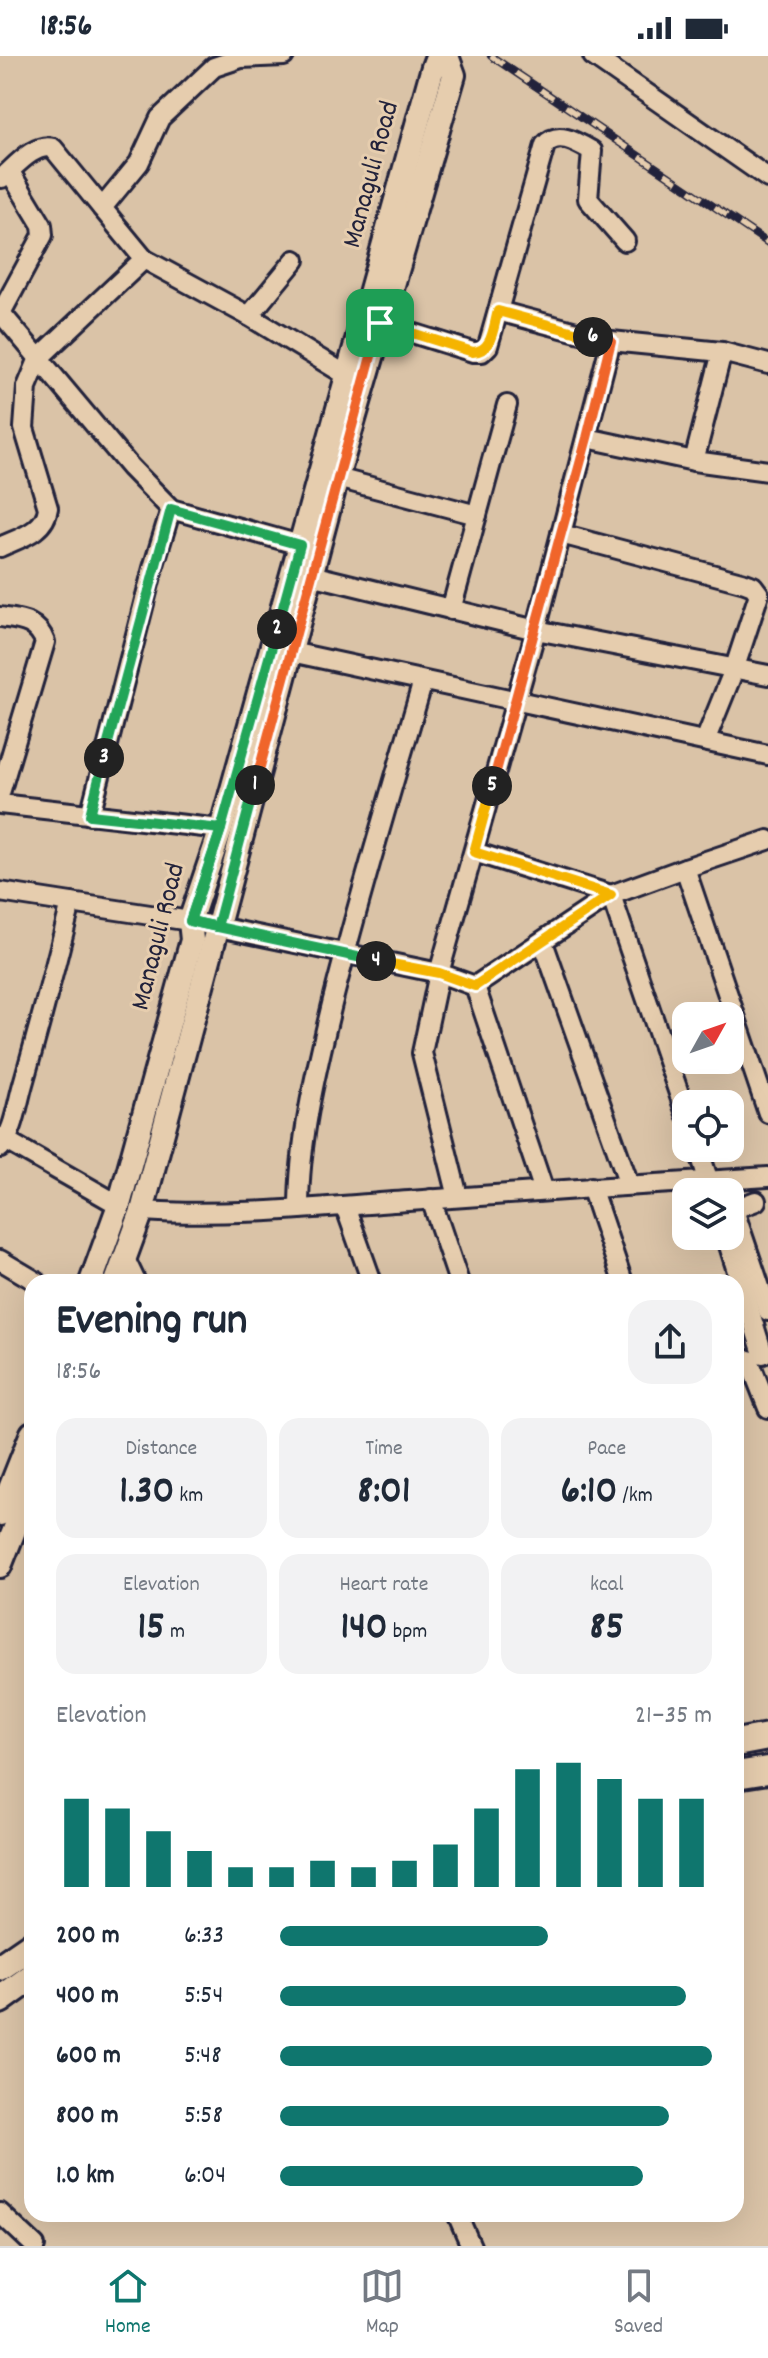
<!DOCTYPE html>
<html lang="en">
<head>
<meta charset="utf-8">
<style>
  body { margin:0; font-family:Dekko,sans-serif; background:#f2f2f3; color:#1f2937; height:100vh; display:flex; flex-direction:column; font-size:30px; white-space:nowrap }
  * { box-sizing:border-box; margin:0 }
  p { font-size:26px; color:#747a83 }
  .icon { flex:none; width:44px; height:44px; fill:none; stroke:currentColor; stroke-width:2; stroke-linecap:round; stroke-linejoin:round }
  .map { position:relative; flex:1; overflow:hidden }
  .drawer { position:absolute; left:24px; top:1218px; width:720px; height:948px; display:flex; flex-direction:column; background:#fff; border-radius:24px; box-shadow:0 8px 32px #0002 }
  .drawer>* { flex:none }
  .needle { width:52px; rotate:50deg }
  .tools { position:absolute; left:672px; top:946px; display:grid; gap:16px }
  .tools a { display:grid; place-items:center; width:72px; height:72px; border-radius:16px; background:#fff; box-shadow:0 8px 32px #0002; font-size:40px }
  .pin { position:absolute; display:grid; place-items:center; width:68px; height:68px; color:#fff; margin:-34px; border-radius:16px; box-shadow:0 4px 12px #0006 }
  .km { position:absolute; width:40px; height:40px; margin:-20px; border-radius:50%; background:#222; color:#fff; font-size:22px; line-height:40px; text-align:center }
  .round { display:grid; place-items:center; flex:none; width:84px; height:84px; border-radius:24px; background:#f2f2f3 }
  .head { display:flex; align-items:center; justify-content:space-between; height:136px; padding:0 32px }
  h1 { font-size:44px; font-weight:700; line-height:60px }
  .figures { display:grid; grid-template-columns:repeat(3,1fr); gap:12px; height:136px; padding:8px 32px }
  .figures div { display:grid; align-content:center; border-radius:20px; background:#f2f2f3; text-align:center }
  .figures b { font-size:40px; font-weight:700 }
  .figures small { font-size:22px; font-weight:400 }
  .figures p { font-size:22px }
  .chart { height:224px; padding:16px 32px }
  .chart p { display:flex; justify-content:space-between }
  .chart svg { width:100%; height:144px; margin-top:8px; stroke:#0f766e; stroke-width:6 }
  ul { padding:0 32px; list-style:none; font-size:26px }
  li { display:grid; grid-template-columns:128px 96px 1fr; align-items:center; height:60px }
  li i { height:20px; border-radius:10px; background:#0f766e }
  .status { display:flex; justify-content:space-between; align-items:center; height:56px; padding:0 40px; background:#fff; direction:ltr }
  .status svg { height:22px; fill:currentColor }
  .tabs { display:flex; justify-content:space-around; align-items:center; height:112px; border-top:2px solid #e0e1e3; background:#fff; font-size:22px; color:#747a83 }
  .tabs a { display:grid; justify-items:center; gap:4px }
  .tabs .selected { color:#0f766e }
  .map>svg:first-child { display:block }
</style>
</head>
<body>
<div class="status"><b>18:56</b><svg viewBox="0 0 49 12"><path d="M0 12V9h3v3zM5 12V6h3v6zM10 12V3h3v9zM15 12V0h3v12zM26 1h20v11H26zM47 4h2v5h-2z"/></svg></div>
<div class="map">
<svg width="768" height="2190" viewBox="0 0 768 2190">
  <rect width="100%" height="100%" fill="#dac3a7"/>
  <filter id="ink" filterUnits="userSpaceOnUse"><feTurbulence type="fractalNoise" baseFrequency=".0125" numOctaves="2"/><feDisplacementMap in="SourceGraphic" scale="16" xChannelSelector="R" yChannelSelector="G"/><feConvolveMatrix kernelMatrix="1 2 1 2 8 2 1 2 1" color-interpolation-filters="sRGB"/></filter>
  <g filter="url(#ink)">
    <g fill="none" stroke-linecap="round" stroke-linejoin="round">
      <g stroke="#22223b" stroke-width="24">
        <g id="minor">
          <polyline points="593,0 768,122"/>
          <path d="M 2,122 C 16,110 34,87 53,92 L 102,152"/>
          <polyline points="144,203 249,260 348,320"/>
          <polyline points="0,256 130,411 171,453 300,489"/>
          <polyline points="1,257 43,179 42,169 10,116"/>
          <polyline points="249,260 295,204"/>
          <path d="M 380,267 L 473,296 L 482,296 L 488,290 L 545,89 C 558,74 578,87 592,95 L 588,143 L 625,185"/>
          <polyline points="611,285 722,296"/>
          <polyline points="768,308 722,296 694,405 768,415"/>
          <polyline points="587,382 694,405"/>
          <polyline points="337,422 477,459"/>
          <polyline points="561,478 745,527 753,530 759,538 735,611 705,685"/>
          <path d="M 0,491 C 19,482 45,476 48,452 L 24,372 L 27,331 L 39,302 L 144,203 L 102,152 L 139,107 L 160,62 L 214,11 L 241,2 L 284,0"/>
          <polyline points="311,519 536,574 611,285 498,255"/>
          <polyline points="451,554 507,349"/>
          <path d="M 0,561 C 20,564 37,564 45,586 L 0,737"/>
          <polyline points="291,596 768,699"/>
          <polyline points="0,748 221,773"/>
          <polyline points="90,759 153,512 171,453"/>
          <polyline points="474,796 611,839 686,1058"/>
          <polyline points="685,812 768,784"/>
          <polyline points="0,836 71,847"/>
          <polyline points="543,886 629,1128"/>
          <polyline points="475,930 611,839 685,812 768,1057"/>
          <polyline points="0,1081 119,1149"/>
          <path d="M 0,1092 C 14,1076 17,1049 23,1028 C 40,968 56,908 71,847 L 190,865 L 439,917 L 475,930 L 544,1135"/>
          <polyline points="698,1092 712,1135"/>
          <polyline points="591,1131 623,1226"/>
          <polyline points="458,1141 422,997 439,917 536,574 768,619"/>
          <polyline points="431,1143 459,1226"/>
          <polyline points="756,1145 740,1151 735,1157 768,1255"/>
          <polyline points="345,1150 372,1226"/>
          <path d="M 299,1153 C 299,1084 316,1015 332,948 C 359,840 392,732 423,625"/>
          <path d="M 142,1155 C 231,1161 320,1151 409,1145 C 529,1136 648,1128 768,1121"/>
          <polyline points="726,1180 763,1298"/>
          <polyline points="125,1203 136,1226"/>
          <polyline points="0,1204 37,1226"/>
          <polyline points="749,1304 768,1352"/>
          <polyline points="0,2157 35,2190"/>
          <polyline points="457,2158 471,2190"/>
        </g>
      </g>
      <g stroke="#22223b" stroke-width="28">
        <g id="major">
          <polyline points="91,1226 119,1149 192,884 190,865 221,773 433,11 436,3 443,0"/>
          <polyline points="116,1226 142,1155 337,422 454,19 447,0"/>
          <polyline points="0,1458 32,1377"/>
          <polyline points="0,1510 32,1429"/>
        </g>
      </g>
      <g stroke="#22223b" stroke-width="32">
        <g id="highway">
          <polyline points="736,1687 768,1681"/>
          <polyline points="736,1719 768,1714"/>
          <polyline points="0,1911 32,1889"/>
          <polyline points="0,1944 32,1921"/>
        </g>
      </g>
      <use href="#minor" stroke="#e6cdae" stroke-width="18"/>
      <use href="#major" stroke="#e6cdae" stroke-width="22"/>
      <use href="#highway" stroke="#e6cdae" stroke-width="26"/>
      <g stroke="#22223b" stroke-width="8">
        <polyline id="rail" points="491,0 768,187"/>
      </g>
      <use href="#rail" stroke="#e6cdae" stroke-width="5" stroke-dasharray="15" stroke-linecap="butt"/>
    </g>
  </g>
  <g fill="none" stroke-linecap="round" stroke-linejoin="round" filter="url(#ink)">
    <g stroke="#fff" stroke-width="16">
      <polyline id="split-1" points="255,729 380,267"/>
    </g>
    <g stroke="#fff" stroke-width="16">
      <polyline id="split-2" points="255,729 217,871 190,865 221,773 277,573"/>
    </g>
    <g stroke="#fff" stroke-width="16">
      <polyline id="split-3" points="104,702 171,453 300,489 277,573"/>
    </g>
    <g stroke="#fff" stroke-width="16">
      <polyline id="split-4" points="104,702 90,759 221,773 190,865 376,905"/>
    </g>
    <g stroke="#fff" stroke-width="16">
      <polyline id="split-5" points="376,905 439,917 475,930 611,839 474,796 492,730"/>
    </g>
    <g stroke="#fff" stroke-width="16">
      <polyline id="split-6" points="492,730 587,382 611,285 593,281"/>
    </g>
    <g stroke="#fff" stroke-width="16">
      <path id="split-7" d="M 380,267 L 473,296 C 493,295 493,271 498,255 L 593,281"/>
    </g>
    <use href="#split-1" stroke="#f0652b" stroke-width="10"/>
    <use href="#split-2" stroke="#22a559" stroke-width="10"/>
    <use href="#split-3" stroke="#22a559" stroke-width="10"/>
    <use href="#split-4" stroke="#22a559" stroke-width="10"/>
    <use href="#split-5" stroke="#f5b400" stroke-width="10"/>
    <use href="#split-6" stroke="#f0652b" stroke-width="10"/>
    <use href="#split-7" stroke="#f5b400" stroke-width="10"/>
  </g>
  <g text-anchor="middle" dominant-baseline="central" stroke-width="6" stroke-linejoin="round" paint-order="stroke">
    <g font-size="28" fill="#22223b" stroke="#e6cdae">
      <text transform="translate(373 119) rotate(-75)">Managuli Road</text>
      <text transform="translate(160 881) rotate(-76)">Managuli Road</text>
    </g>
  </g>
</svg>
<div class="tools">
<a><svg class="needle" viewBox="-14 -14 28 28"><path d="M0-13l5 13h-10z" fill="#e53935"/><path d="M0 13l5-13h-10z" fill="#747a83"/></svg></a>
<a><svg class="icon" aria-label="locate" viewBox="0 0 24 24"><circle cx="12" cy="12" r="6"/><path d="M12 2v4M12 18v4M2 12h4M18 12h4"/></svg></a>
<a><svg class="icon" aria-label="layers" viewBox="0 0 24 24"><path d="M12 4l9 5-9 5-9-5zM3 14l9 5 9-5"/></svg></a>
</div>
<div class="pin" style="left:380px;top:267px;background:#1e9e55"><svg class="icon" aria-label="arrive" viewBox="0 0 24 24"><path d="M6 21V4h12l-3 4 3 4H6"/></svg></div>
<b class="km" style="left:255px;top:729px">1</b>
<b class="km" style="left:277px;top:573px">2</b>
<b class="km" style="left:104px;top:702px">3</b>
<b class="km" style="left:376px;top:905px">4</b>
<b class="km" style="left:492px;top:730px">5</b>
<b class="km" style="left:593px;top:281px">6</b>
<section class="drawer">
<div class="head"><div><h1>Evening run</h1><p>18:56</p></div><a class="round"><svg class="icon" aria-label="share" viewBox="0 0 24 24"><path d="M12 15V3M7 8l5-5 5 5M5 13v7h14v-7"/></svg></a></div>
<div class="figures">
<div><p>Distance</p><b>1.30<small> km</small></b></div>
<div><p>Time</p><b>8:01</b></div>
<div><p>Pace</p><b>6:10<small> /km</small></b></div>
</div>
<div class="figures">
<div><p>Elevation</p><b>15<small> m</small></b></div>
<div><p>Heart rate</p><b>140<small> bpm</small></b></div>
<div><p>kcal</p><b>85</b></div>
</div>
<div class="chart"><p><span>Elevation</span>21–35 m</p>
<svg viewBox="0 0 160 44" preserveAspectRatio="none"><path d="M5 44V17M15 44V20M25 44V27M35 44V33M45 44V38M55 44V38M65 44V36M75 44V38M85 44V36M95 44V31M105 44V20M115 44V8M125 44V6M135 44V11M145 44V17M155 44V17"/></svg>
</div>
<ul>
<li><b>200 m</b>6:33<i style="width:62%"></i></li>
<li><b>400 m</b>5:54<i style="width:94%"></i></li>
<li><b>600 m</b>5:48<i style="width:100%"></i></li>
<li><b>800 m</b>5:58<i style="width:90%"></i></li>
<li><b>1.0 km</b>6:04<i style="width:84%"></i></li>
</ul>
</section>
</div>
<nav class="tabs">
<a class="selected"><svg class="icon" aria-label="home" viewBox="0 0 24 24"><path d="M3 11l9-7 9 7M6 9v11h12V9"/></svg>Home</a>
<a><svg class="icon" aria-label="map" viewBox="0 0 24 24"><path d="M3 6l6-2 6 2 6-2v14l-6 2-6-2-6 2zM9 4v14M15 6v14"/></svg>Map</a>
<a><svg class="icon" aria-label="saved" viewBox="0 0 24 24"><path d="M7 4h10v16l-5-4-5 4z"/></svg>Saved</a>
</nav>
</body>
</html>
